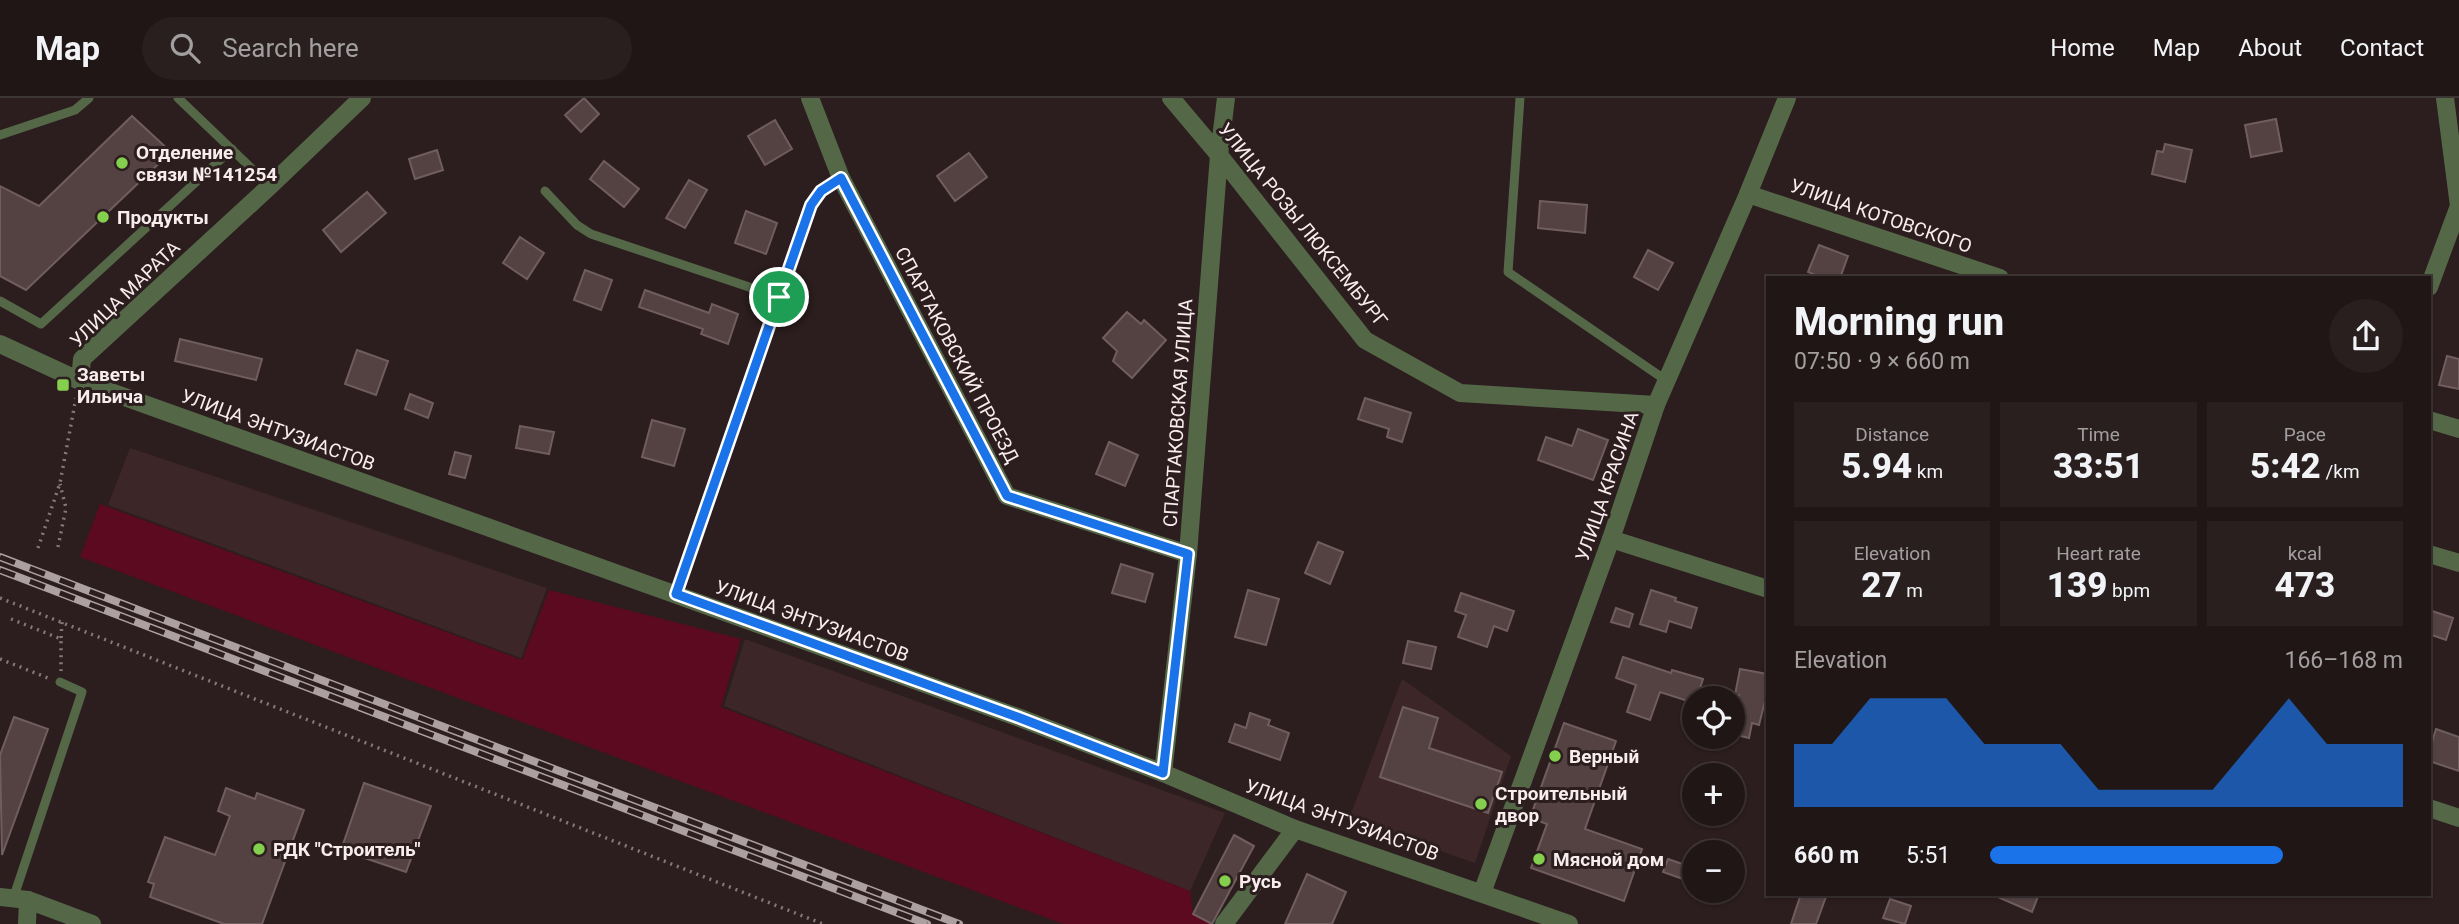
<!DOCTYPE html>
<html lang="en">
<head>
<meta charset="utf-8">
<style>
  body { margin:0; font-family:Roboto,sans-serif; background:#291f1f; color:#f1f3f6; height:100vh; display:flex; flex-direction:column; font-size:26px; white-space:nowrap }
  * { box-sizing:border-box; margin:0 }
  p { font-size:23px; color:#a29fa1 }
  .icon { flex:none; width:38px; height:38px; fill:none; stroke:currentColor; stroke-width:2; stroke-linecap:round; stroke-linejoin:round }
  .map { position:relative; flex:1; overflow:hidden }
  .drawer { position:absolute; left:1766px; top:178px; width:665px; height:620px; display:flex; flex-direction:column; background:#211616; border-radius:0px; box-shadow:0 2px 5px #0004,0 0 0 2px #3e3535 }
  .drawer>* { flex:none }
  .buttons { position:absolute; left:1682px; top:588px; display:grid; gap:14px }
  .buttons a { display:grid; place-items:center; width:63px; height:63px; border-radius:50%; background:#211616; box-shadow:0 2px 5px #0004,0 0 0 2px #3e3535; font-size:35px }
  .pin { position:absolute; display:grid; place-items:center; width:60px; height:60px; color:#fff; margin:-30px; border:4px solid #fff; border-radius:50%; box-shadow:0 2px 7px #0007 }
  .round { display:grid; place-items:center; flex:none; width:74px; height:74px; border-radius:37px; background:#291f1f }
  .headline { display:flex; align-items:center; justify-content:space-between; height:119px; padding:0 28px }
  h1 { font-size:38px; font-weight:800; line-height:52px }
  .figures { display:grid; grid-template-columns:repeat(3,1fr); gap:10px; height:119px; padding:7px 28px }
  .figures div { display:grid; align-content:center; border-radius:0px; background:#291f1f; text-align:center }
  .figures b { font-size:35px; font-weight:800 }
  .figures small { font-size:19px; font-weight:400 }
  .figures p { font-size:19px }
  .chart { height:196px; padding:14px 28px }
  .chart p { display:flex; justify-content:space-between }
  .chart svg { width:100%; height:126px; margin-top:7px; fill:#1a73e8; opacity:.7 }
  ul { padding:0 28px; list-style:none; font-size:23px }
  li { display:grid; grid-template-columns:112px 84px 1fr; align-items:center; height:52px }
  li i { height:18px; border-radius:9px; background:#1a73e8 }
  header { display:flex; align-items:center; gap:42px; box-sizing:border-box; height:98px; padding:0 35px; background:#211616; border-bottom:2px solid #3e3535 }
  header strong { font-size:33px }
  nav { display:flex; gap:38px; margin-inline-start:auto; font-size:24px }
  .search { width:490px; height:63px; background:#291f1f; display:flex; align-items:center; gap:18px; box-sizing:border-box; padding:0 24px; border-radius:38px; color:#a29fa1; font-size:26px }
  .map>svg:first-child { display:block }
</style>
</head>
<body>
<header>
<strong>Map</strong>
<div class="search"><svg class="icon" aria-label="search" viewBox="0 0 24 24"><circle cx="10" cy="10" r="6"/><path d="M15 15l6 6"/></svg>Search here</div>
<nav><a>Home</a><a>Map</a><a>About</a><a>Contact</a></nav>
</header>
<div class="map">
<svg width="2459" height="826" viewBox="0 0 2459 826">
  <rect width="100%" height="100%" fill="#2c1d1e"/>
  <g fill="#3c2628">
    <polygon points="130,350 547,490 521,560 108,407"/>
    <polygon points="745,541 1225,715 1190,793 724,608"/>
    <polygon points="1402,581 1511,658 1475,765 1349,721"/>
  </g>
  <polygon fill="#5b0a1f" points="100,406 522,562 549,492 741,541 721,609 1190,793 1193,816 1212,826 1063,826 80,459"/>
  <g fill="#544243" stroke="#705d5f" stroke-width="2">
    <polygon points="584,0 599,16 581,34 565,17"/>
    <polygon points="132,18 171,54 26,192 0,178 0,88 39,108"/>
    <polygon points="2276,21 2282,53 2251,59 2245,27"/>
    <polygon points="775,22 792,51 765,67 748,38"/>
    <polygon points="2165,46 2192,52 2185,84 2152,76 2157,53 2163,54"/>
    <polygon points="437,52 443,72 415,81 409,61"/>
    <polygon points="969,55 987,79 955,103 937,78"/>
    <polygon points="604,63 639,91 624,109 590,81"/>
    <polygon points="689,82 707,92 685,130 666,120"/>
    <polygon points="367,94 386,115 341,154 323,132"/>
    <polygon points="1540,103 1587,107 1585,135 1538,130"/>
    <polygon points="746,113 777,125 766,156 735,145"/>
    <polygon points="520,139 544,155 527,181 503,165"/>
    <polygon points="1819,147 1848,158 1840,180 1823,180 1808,174"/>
    <polygon points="1648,152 1673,165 1658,192 1634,179"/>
    <polygon points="585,172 612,182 601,212 574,202"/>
    <polygon points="645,192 709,215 712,206 738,216 728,246 701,236 703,231 639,209"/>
    <polygon points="1127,214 1141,226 1144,222 1166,242 1132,280 1113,263 1117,253 1103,240"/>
    <polygon points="180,241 262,261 256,282 175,263"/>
    <polygon points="357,252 388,263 376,297 345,286"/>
    <polygon points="2447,258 2459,261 2459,291 2439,287"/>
    <polygon points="410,296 433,305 428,320 405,311"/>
    <polygon points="1365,300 1411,315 1402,344 1387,339 1389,331 1358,321"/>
    <polygon points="652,322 685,331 674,368 642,359"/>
    <polygon points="520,328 554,334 549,356 516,350"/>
    <polygon points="1578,331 1608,342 1593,382 1538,362 1546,339 1572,348"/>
    <polygon points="1109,344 1138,357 1125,388 1096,376"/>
    <polygon points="455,354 471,358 465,380 449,376"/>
    <polygon points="1318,444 1343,454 1330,486 1305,475"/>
    <polygon points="1121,466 1153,476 1145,504 1112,495"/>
    <polygon points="1248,492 1279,501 1266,547 1235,539"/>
    <polygon points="1651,492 1676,500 1675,503 1697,510 1691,530 1669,523 1666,534 1640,526"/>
    <polygon points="1461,495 1514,513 1507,533 1494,528 1487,549 1458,539 1466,517 1455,513"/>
    <polygon points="1616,510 1633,516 1629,529 1611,524"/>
    <polygon points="2429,512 2453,520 2446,542 2429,536"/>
    <polygon points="1408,543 1436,549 1431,571 1403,565"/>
    <polygon points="1623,559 1671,575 1672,572 1703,581 1697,600 1694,600 1694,605 1660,594 1650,622 1627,614 1636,587 1616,580"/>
    <polygon points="1740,571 1768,576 1768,603 1765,603 1759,627 1752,625 1749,640 1732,636 1732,621 1739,597 1735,597"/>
    <polygon points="1403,609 1438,620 1429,650 1502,674 1488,715 1380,679"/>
    <polygon points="1250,615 1270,622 1268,627 1289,635 1280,662 1229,644 1235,626 1246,630"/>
    <polygon points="14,619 48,631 2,757 0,657"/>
    <polygon points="1564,625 1616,643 1585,731 1642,751 1624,803 1531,770 1547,726 1530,720"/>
    <polygon points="2436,631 2459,639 2459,673 2429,663 2429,654"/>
    <polygon points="364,685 431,708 406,774 341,752"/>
    <polygon points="226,690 255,701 257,695 304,712 262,826 224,826 150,799 154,786 148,784 165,739 215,757 230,718 218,713"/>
    <polygon points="1234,737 1254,748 1212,826 1193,816"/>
    <polygon points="1668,761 1694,770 1694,785 1663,774"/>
    <polygon points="1307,776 1346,794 1332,826 1285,826"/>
    <polygon points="1801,796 1827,796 1816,826 1791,826"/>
    <polygon points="1991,796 2039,796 2032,814"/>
    <polygon points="1890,801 1911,808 1905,826 1883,820"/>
  </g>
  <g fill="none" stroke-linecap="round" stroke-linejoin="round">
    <g stroke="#857879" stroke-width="3.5" stroke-dasharray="2 5" stroke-linecap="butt">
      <polyline points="58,449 66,410 60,386"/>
      <polyline points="38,450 60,385 76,300"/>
      <polyline points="0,500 823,826"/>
      <polyline points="11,521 61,541 61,573"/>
      <polyline points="61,540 62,524"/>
      <polyline points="0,561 48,580"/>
    </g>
    <g stroke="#546848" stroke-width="9">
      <polyline points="178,0 270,88"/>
      <polyline points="1520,0 1508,174 1667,283"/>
      <polyline points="0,37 75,12 89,0"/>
      <polyline points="545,93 577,127 591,136 779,199"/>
      <polyline points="0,203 41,226 232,51"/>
      <polyline points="676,496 811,107 821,93 841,80"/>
      <polyline points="13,801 82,594 60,584"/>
    </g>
    <g stroke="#546848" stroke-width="18">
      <polyline points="810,0 841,80 1007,398 1188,456"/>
      <polyline points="1171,0 1219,57 1365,242 1460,295 1656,307"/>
      <polyline points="1748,96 2000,180"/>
      <polyline points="2429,189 2459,108 2445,0"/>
      <polyline points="0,246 80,283 82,261 270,88 362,0"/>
      <polyline points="2429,322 2459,331"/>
      <polyline points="1611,441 1768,491"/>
      <polyline points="2429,456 2459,465"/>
      <polyline points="1163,675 1188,456 1219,57 1226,0"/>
      <polyline points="2429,710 2459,720"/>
      <polyline points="1482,795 1611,441 1656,307 1748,96 1787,0"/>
      <polyline points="27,826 28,802"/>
      <polyline points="1224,826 1295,731"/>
    </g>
    <g stroke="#546848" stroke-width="18">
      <polyline points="80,283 1020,620 1163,675 1295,731 1569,826"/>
      <polyline points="0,799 28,802 92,826"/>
    </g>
    <g stroke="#ada0a1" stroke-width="8">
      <g id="rail">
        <polyline points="0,459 959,826"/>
        <polyline points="0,472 927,826"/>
      </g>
    </g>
    <use href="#rail" stroke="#2c1d1e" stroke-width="5" stroke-dasharray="16" stroke-linecap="butt"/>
  </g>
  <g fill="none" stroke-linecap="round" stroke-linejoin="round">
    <g stroke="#fff" stroke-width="14">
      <polygon id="route" points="841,80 1007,398 1188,456 1163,675 1020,620 676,496 811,107 821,93"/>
    </g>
    <use href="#route" stroke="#1a73e8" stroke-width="9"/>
  </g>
  <g fill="#84cf4d" stroke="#2c1d1e" stroke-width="2.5">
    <circle cx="122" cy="65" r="7"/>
    <circle cx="103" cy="119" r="7"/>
    <rect x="56" y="280" width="14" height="14" rx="3.5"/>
    <circle cx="1555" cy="658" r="7"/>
    <circle cx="1481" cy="706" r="7"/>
    <circle cx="259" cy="751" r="7"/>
    <circle cx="1539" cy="761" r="7"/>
    <circle cx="1225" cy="783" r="7"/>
  </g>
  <g text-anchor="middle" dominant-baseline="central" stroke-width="6" stroke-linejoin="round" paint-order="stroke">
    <g font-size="19" font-weight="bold" fill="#f8eced" stroke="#2c1d1e" text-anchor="start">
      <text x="136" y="54">Отделение<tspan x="136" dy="22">связи №141254</tspan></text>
      <text x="117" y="119">Продукты</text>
      <text x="77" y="276">Заветы<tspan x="77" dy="22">Ильича</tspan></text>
      <text x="1569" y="658">Верный</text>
      <text x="1495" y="695">Строительный<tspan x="1495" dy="22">двор</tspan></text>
      <text x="273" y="751">РДК "Строитель"</text>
      <text x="1553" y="761">Мясной дом</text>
      <text x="1239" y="783">Русь</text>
    </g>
    <g font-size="19" fill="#f8eced" stroke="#2c1d1e">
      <text transform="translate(1881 118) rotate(19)">УЛИЦА КОТОВСКОГО</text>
      <text transform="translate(1303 127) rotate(51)">УЛИЦА РОЗЫ ЛЮКСЕМБУРГ</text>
      <text transform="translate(125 196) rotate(-44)">УЛИЦА МАРАТА</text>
      <text transform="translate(957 257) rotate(62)">СПАРТАКОВСКИЙ ПРОЕЗД</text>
      <text transform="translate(1178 315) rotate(-86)">СПАРТАКОВСКАЯ УЛИЦА</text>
      <text transform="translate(278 332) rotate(20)">УЛИЦА ЭНТУЗИАСТОВ</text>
      <text transform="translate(1607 388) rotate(-71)">УЛИЦА КРАСИНА</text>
      <text transform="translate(812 523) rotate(20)">УЛИЦА ЭНТУЗИАСТОВ</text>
      <text transform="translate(1342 722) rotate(20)">УЛИЦА ЭНТУЗИАСТОВ</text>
    </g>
  </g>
</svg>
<div class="buttons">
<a><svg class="icon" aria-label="locate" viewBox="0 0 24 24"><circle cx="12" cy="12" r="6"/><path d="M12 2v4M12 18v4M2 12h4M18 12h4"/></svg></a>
<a>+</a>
<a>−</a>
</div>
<div class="pin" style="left:779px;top:199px;background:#1e9e55"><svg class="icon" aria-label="arrive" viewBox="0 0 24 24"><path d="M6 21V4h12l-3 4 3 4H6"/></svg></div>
<section class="drawer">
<div class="headline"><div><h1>Morning run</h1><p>07:50 · 9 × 660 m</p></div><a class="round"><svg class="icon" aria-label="share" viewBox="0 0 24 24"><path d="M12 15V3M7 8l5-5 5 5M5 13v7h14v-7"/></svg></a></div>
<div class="figures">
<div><p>Distance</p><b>5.94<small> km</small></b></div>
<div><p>Time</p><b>33:51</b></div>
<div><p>Pace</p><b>5:42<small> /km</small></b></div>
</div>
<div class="figures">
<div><p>Elevation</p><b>27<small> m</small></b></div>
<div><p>Heart rate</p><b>139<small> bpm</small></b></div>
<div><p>kcal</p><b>473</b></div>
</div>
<div class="chart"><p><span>Elevation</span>166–168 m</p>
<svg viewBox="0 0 160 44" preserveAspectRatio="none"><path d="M0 44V22L10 22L20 6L30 6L40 6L50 22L60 22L70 22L80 38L90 38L100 38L110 38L120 22L130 6L140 22L150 22L160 22V44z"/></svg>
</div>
<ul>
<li><b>660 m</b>5:51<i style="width:71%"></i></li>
</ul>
</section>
</div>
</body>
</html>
